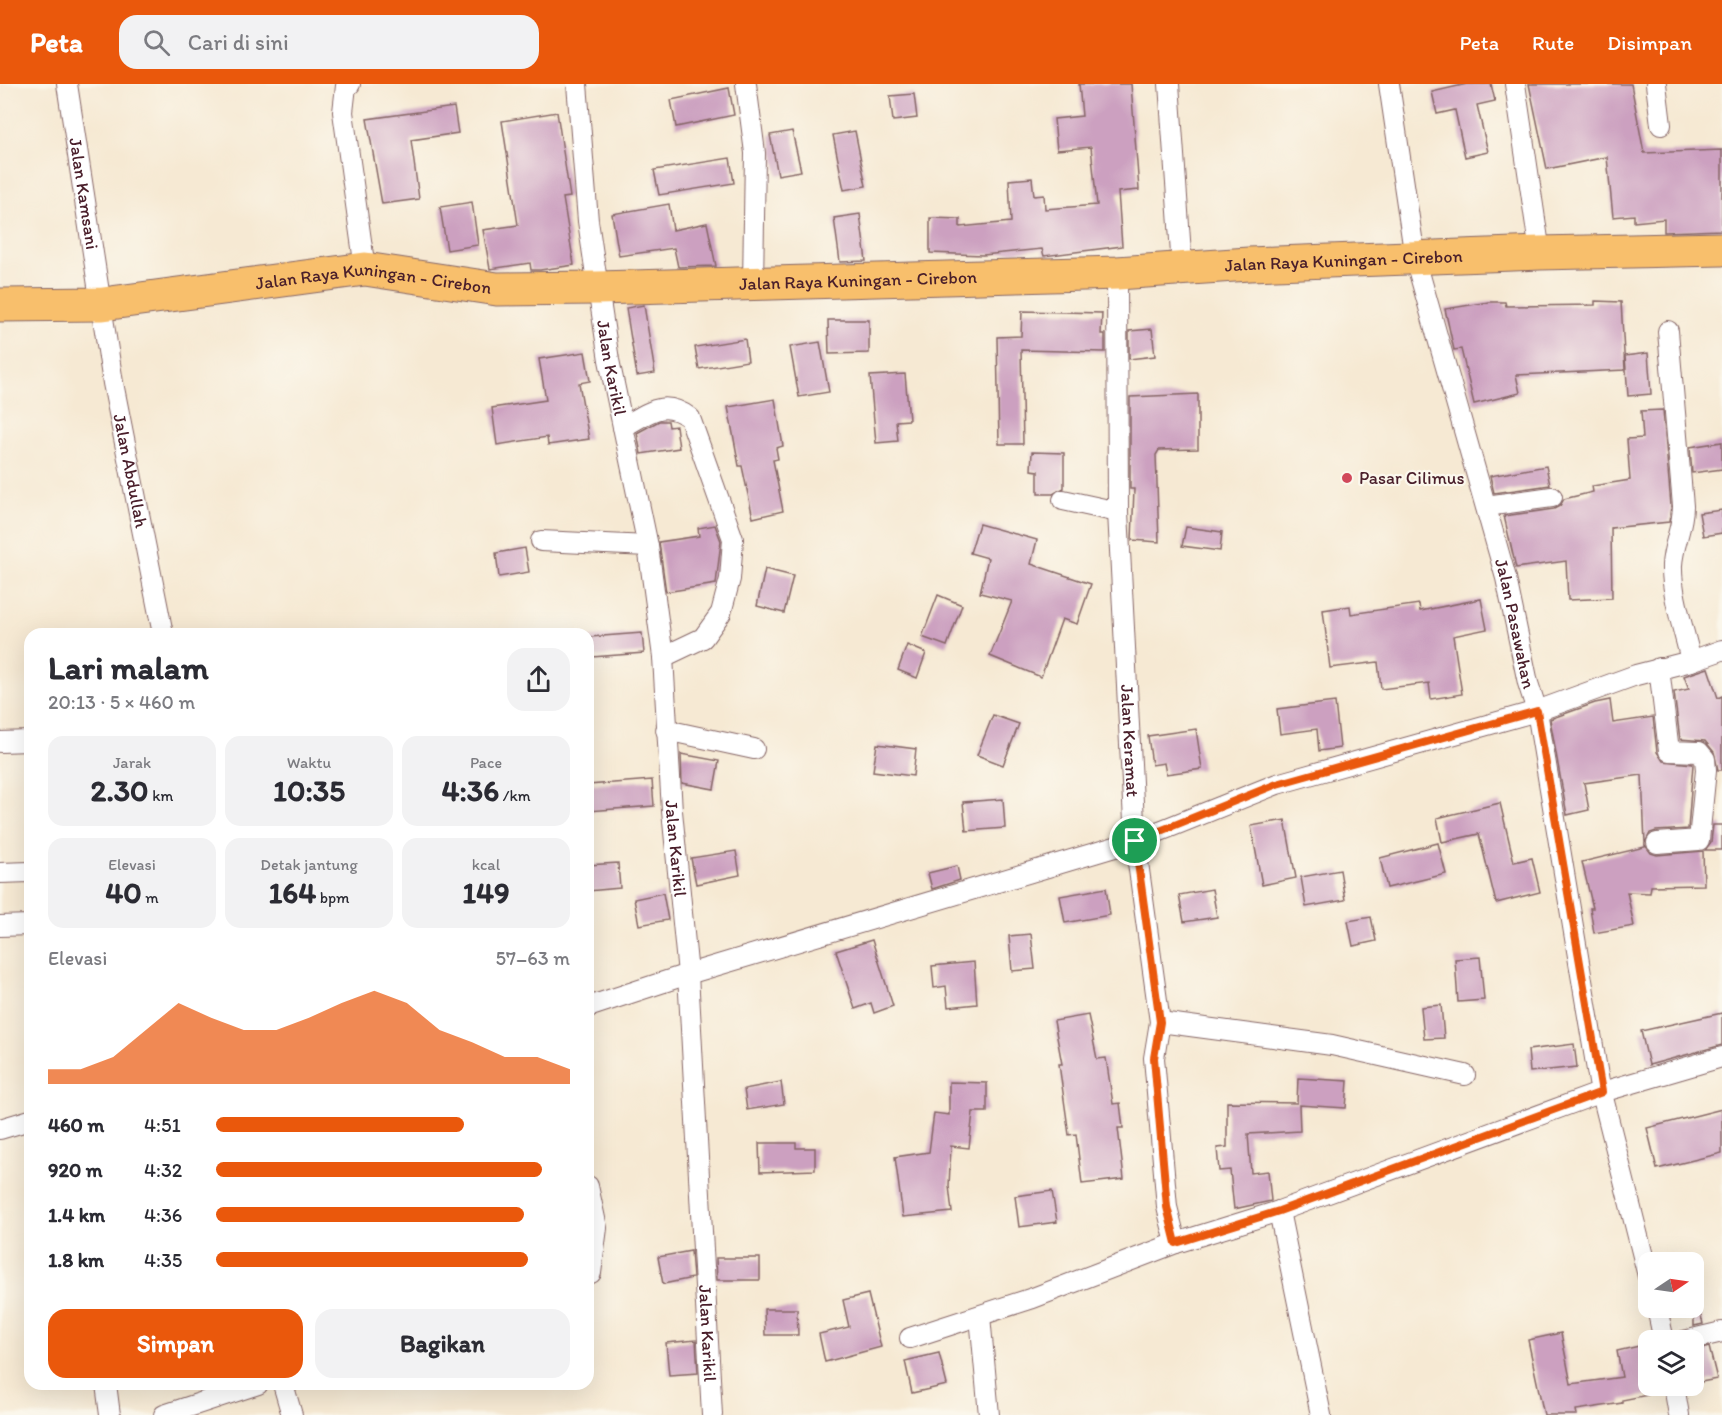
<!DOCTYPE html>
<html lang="id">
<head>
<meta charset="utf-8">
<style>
  body { margin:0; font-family:Itim,sans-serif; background:#f2f2f3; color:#2b2b33; height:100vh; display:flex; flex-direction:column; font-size:22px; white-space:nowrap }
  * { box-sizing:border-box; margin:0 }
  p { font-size:20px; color:#7c7c81 }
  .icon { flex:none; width:33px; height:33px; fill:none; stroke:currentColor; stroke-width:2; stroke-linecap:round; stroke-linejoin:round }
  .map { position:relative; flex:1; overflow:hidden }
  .sheet { position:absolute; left:24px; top:544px; width:570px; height:762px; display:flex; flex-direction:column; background:#fff; border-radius:18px; box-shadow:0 6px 24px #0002 }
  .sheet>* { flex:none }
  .needle { width:39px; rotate:77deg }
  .tools { position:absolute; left:1638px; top:1168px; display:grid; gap:12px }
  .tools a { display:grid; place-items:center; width:66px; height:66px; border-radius:12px; background:#fff; box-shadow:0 6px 24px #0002; font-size:30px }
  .pin { position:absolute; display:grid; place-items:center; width:51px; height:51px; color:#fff; margin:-26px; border:3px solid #fff; border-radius:50%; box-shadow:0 2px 6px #0007 }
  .round { display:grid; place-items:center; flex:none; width:63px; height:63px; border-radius:18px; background:#f2f2f3 }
  .head { display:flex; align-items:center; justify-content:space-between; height:102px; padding:0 24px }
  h1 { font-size:33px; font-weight:700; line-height:45px }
  .figures { display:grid; grid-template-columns:repeat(3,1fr); gap:9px; height:102px; padding:6px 24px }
  .figures div { display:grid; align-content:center; border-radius:15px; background:#f2f2f3; text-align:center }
  .figures b { font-size:30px; font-weight:700 }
  .figures small { font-size:16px; font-weight:400 }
  .figures p { font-size:16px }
  .chart { height:168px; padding:12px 24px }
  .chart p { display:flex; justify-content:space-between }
  .chart svg { width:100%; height:108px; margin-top:6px; fill:#ea580c; opacity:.7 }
  .cta { display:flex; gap:12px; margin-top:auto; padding:12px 24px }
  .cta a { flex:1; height:69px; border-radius:18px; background:#ea580c; color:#fff; font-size:24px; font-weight:700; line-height:69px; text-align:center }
  .cta a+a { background:#f2f2f3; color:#2b2b33 }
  ul { padding:0 24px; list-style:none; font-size:20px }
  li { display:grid; grid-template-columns:96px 72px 1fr; align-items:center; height:45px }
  li i { height:15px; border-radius:8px; background:#ea580c }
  header { display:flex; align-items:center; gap:36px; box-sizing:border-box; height:84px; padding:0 30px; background:#ea580c; color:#fff }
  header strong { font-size:28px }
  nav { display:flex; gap:33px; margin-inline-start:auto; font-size:21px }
  .search { width:420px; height:54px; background:#f2f2f3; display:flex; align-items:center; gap:15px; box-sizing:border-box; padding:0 21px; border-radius:18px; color:#7c7c81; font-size:22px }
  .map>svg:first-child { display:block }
</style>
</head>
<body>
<header>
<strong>Peta</strong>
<div class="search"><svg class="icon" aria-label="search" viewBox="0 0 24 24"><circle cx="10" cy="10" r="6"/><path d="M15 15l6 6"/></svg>Cari di sini</div>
<nav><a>Peta</a><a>Rute</a><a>Disimpan</a></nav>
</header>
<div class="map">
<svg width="1722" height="1331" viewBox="0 0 1722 1331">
  <rect width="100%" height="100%" fill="#fbf7ec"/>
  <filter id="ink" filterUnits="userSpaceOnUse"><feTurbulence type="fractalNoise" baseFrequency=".0167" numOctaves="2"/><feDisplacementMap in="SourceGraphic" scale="12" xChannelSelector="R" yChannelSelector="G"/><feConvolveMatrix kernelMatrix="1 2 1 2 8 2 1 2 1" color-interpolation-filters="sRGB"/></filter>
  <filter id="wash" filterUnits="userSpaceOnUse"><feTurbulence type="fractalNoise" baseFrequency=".008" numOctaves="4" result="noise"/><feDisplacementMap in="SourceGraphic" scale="24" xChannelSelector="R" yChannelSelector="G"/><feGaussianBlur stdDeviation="1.35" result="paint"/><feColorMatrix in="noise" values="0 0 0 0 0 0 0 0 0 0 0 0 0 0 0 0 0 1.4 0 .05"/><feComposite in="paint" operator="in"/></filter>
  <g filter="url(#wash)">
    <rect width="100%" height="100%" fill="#f6e9d3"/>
    <g id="blocks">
      <g fill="#cca0c0">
        <polygon points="1079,0 1131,0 1139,106 1118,108 1122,162 1044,172 1042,165 983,171 930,169 930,134 960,135 960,143 1011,138 1009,96 1032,94 1034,112 1044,111 1045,125 1097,121 1091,63 1057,66 1054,35 1082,32"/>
        <polygon points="1467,0 1491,0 1495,17 1477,21 1488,68 1465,73 1455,26 1437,30 1432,8"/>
        <polygon points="1529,0 1631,0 1644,69 1722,66 1722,146 1664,148 1664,135 1634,138 1634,131 1613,133 1607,73 1547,85"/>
        <polygon points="729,4 734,31 676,43 671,16"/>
        <polygon points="914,10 917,34 893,37 890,12"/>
        <polygon points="454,23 458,49 411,56 419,115 382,120 367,35"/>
        <polygon points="557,28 570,113 563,114 574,181 540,186 531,186 530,179 490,185 483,146 518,141 502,37"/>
        <polygon points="792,47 801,87 778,91 770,51"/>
        <polygon points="855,47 866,102 844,106 833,51"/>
        <polygon points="730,74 734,99 659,111 654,86"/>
        <polygon points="472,118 478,161 447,166 440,123"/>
        <polygon points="669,120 673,146 707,139 716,182 678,183 674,164 619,172 612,130"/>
        <polygon points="860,130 866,177 840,178 834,134"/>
        <polygon points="1595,217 1621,218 1625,286 1516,291 1520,309 1474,320 1461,265 1454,266 1445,225 1489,218 1505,218 1506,222 1595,221"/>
        <polygon points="644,221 655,289 637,292 626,224"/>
        <polygon points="1022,227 1102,229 1101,250 1105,250 1105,268 1021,266 1023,360 999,360 997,253 1021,252"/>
        <polygon points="828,236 869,236 869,269 829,270"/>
        <polygon points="1152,245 1155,272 1129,275 1129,247"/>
        <polygon points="745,255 748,277 699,285 695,263"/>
        <polygon points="820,258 829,308 799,313 790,263"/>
        <polygon points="585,268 590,297 579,299 589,355 548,361 547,353 497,361 492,324 546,316 539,275"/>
        <polygon points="1648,269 1651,310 1628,312 1625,272"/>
        <polygon points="905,290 909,336 896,337 898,357 876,359 870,292"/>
        <polygon points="1198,310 1198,365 1159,366 1156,371 1159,458 1132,456 1134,405 1130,405 1130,313"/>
        <polygon points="775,315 783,362 776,364 778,375 773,376 783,427 753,434 742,382 739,382 728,323"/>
        <polygon points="1663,326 1671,422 1669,438 1611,444 1612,514 1568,516 1566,477 1516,484 1504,432 1554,425 1560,422 1564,415 1593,408 1592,402 1630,396 1627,355 1643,354 1641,327"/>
        <polygon points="659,337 668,337 669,343 676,342 679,364 641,370 637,349"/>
        <polygon points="1722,358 1722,385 1692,389 1690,363"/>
        <polygon points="1032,368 1064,369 1064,404 1053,410 1038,410 1038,387 1031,386"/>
        <polygon points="1546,382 1550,401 1494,409 1490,392"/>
        <polygon points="1722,426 1722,449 1703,452 1699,429"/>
        <polygon points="979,440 1037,456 1031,480 1091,500 1077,540 1062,535 1041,593 990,572 1012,517 980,509 988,474 970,469"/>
        <polygon points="715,441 721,457 716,500 666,508 659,458 699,452 698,444"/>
        <polygon points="1186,443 1222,448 1220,467 1182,462"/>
        <polygon points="525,464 529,488 499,493 496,469"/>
        <polygon points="765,485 793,492 784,529 757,522"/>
        <polygon points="938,511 962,521 947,562 922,553"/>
        <polygon points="1481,515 1487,545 1453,552 1462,610 1431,615 1429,599 1381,605 1378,578 1330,584 1323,526 1350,522 1351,530 1419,520 1420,527"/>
        <polygon points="642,549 644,569 592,573 590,553"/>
        <polygon points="907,561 926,569 917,594 898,586"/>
        <polygon points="1708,584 1718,614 1722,612 1722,686 1718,686 1714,668 1705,657 1680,655 1674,608 1689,605 1684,592"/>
        <polygon points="1610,616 1613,639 1653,633 1657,668 1663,677 1693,680 1688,745 1656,747 1650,749 1645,759 1642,691 1584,699 1589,726 1567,731 1550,635 1595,619"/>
        <polygon points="1335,618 1340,664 1319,667 1317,645 1280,650 1277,625"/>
        <polygon points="993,631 1019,640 1003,681 977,671"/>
        <polygon points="1196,645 1202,685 1166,690 1164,679 1152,681 1148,652"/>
        <polygon points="877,660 916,665 913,692 873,687"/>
        <polygon points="681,670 719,677 714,705 682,699"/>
        <polygon points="652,696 654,722 588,727 588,701"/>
        <polygon points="1003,715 1005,744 966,747 963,718"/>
        <polygon points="1500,719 1514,778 1532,774 1540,808 1496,819 1479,750 1442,758 1437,734"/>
        <polygon points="1285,736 1296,794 1262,801 1251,742"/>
        <polygon points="1713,741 1722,741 1722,766 1705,766 1711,758"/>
        <polygon points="1438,759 1446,790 1387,804 1380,774"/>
        <polygon points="1645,761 1651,769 1657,771 1703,767 1704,801 1651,802 1650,809 1627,808 1634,842 1594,849 1590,824 1593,824 1582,778 1645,763"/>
        <polygon points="736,767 740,791 696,800 691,774"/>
        <polygon points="618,779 620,804 588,807 588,781"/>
        <polygon points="957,782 960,796 932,805 928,789"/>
        <polygon points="1340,786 1345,816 1306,823 1301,793"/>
        <polygon points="1106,804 1110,831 1065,839 1060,812"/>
        <polygon points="1212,805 1217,833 1184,838 1179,811"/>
        <polygon points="663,809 668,836 639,841 634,815"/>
        <polygon points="1371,833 1376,857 1353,862 1348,837"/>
        <polygon points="1031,850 1035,885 1012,887 1009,852"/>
        <polygon points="872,856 893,922 874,929 871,919 855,925 836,867"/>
        <polygon points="1480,873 1484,916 1458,918 1455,875"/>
        <polygon points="974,878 977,920 948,923 946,902 934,904 932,882"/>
        <polygon points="1441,921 1444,954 1424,955 1421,923"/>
        <polygon points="1722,929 1722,961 1649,981 1641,947"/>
        <polygon points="1088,931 1097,975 1106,974 1113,1020 1120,1019 1123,1044 1118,1044 1124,1095 1082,1100 1076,1050 1069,1051 1059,980 1062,980 1054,937"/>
        <polygon points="1574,960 1577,983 1530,988 1528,966"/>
        <polygon points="1298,994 1348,997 1346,1024 1299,1021 1300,1047 1248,1050 1251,1089 1268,1087 1271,1117 1234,1125 1230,1086 1219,1087 1217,1064 1227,1063 1227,1018 1297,1019"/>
        <polygon points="781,998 784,1020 747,1026 744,1005"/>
        <polygon points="949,998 987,999 987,1028 973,1028 969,1064 951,1062 949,1102 952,1128 903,1133 895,1073 929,1068 934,1029 949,1031"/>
        <polygon points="1722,1025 1722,1069 1657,1085 1647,1044"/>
        <polygon points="759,1059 796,1059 796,1064 815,1064 815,1086 760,1088"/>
        <polygon points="1052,1107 1057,1138 1019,1143 1015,1112"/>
        <polygon points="691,1167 693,1194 663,1200 658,1173"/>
        <polygon points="716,1174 760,1174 760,1196 717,1196"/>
        <polygon points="868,1210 881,1263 825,1278 819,1250 849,1243 843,1216"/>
        <polygon points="764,1225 797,1225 798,1251 765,1251"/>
        <polygon points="1700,1228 1703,1240 1694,1242 1694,1229"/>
        <polygon points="1561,1249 1571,1300 1622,1293 1617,1267 1648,1260 1648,1311 1622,1316 1622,1319 1576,1326 1577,1331 1544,1331 1528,1256"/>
        <polygon points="696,1256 698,1289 669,1291 666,1259"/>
        <polygon points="1709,1263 1717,1295 1696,1299 1694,1267"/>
        <polygon points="939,1269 947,1301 912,1309 905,1277"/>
      </g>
    </g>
  </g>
  <g filter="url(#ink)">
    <use href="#blocks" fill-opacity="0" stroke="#866666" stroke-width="1.5"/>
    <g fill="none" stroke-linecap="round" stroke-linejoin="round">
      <g stroke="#866666" stroke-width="22">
        <g id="street">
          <path id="s1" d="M 67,0 L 113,299 L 163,550"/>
          <polyline points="350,0 346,2 343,28 365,185"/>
          <path id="s2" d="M 577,0 L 588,137 L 598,204 L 609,276 L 648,462 L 663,573 L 672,727 L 688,890 L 712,1331"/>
          <polyline points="746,0 755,69 753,201"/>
          <polyline points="1169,0 1182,184"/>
          <path id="s3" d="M 1389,0 L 1415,174 L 1506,494 L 1528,599 L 1537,627 L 1599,998 L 1648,1192"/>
          <polyline points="1515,0 1540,169"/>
          <polyline points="1656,0 1661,41"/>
          <path id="s4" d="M 1117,189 L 1118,428 L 1135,757 L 1160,938 L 1154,974 L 1167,1123 L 1176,1159 L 1279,1127 L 1602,1008 L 1722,973"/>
          <path d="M 1668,247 L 1683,422 C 1683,443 1673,461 1672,481 C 1671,510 1685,549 1691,577"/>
          <path d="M 623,343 C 649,329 663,314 690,334 L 733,455 L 730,495 L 721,529 L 703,554 L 663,573"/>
          <polyline points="1063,416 1118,428"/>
          <polyline points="1486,422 1552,413"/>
          <polyline points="541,457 648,462"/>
          <polyline points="666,646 754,665"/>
          <polyline points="0,658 30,657"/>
          <polyline points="1657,759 1699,756 1706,686 1705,675 1699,668 1669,667 1659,584"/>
          <polyline points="0,789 30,788"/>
          <polyline points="0,842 30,841"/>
          <polyline points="588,923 688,890 1135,757 1277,700 1537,627 1636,591 1691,577 1722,566"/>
          <polyline points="1160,938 1332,961 1465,991"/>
          <polyline points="0,1045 30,1036"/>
          <polyline points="588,1102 597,1144 591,1189"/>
          <polyline points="1279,1127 1321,1331"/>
          <polyline points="1657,1224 1664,1257"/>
          <polyline points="980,1232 989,1331"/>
          <polyline points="910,1254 1033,1214 1176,1159"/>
          <polyline points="1684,1257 1722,1248"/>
          <polyline points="106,1300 110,1331"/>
          <polyline points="283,1300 292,1331"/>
          <polyline points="1674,1302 1679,1331"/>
          <polyline points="164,1331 258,1300"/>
        </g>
      </g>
      <g stroke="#866666" stroke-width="35">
        <g id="highway">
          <path id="s5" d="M 0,221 L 103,220 L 365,185 L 497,205 L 598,204 L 1117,189 L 1249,180 L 1540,169 L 1722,165"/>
        </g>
      </g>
      <use href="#street" stroke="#fff" stroke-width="20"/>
      <use href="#highway" stroke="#f8bf6c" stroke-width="33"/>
    </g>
  </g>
  <g fill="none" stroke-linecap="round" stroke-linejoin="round" filter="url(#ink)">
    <g stroke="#fff" stroke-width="12">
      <polygon id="route" points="1537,627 1602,1008 1279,1127 1176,1159 1167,1123 1154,974 1160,938 1135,757 1277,700"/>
    </g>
    <use href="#route" stroke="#ea580c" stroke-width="8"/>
  </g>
  <circle fill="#d1495b" stroke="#fbf7ec" stroke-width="2" cx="1347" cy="394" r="6"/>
  <g text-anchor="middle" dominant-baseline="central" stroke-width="4.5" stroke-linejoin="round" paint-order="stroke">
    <g font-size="18" fill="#4a1f2b" stroke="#fbf7ec">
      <text stroke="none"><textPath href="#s1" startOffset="111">Jalan Kamsani</textPath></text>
      <text stroke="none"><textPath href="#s5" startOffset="1348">Jalan Raya Kuningan - Cirebon</textPath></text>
      <text stroke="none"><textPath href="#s5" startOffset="862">Jalan Raya Kuningan - Cirebon</textPath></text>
      <text stroke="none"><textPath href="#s5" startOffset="376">Jalan Raya Kuningan - Cirebon</textPath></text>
      <text stroke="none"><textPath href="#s2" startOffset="286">Jalan Karikil</textPath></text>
      <text stroke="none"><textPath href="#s1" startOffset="392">Jalan Abdullah</textPath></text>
      <text stroke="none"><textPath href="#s3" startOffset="555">Jalan Pasawahan</textPath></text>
      <text stroke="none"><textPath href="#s4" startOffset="468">Jalan Keramat</textPath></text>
      <text stroke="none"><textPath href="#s2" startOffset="772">Jalan Karikil</textPath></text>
      <text stroke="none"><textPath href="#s2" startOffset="1258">Jalan Karikil</textPath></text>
    </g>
    <g font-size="18" fill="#4a1f2b" stroke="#fbf7ec" text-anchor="start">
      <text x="1359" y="394">Pasar Cilimus</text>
    </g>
  </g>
</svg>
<div class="tools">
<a><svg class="needle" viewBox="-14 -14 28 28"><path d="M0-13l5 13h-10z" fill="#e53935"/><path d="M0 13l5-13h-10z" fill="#7c7c81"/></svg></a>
<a><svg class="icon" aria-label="layers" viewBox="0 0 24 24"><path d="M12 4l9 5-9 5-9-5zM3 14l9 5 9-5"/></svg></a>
</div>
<div class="pin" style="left:1135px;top:757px;background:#1e9e55"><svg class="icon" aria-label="arrive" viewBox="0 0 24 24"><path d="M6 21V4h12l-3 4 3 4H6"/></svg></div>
<section class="sheet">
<div class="head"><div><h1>Lari malam</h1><p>20:13 · 5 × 460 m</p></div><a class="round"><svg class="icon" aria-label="share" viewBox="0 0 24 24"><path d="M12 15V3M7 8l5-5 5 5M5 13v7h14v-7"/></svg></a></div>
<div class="figures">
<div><p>Jarak</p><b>2.30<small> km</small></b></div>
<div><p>Waktu</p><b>10:35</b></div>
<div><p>Pace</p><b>4:36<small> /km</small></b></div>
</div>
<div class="figures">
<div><p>Elevasi</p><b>40<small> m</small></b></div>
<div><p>Detak jantung</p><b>164<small> bpm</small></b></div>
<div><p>kcal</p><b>149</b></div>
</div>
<div class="chart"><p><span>Elevasi</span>57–63 m</p>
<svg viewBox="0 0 160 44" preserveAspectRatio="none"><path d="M0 44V38L10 38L20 33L30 22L40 11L50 17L60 22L70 22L80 17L90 11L100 6L110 11L120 22L130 27L140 33L150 33L160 38V44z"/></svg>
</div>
<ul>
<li><b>460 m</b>4:51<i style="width:70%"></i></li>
<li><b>920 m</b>4:32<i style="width:92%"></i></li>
<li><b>1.4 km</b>4:36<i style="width:87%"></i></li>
<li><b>1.8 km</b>4:35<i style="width:88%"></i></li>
</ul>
<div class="cta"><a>Simpan</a><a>Bagikan</a></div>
</section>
</div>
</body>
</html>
